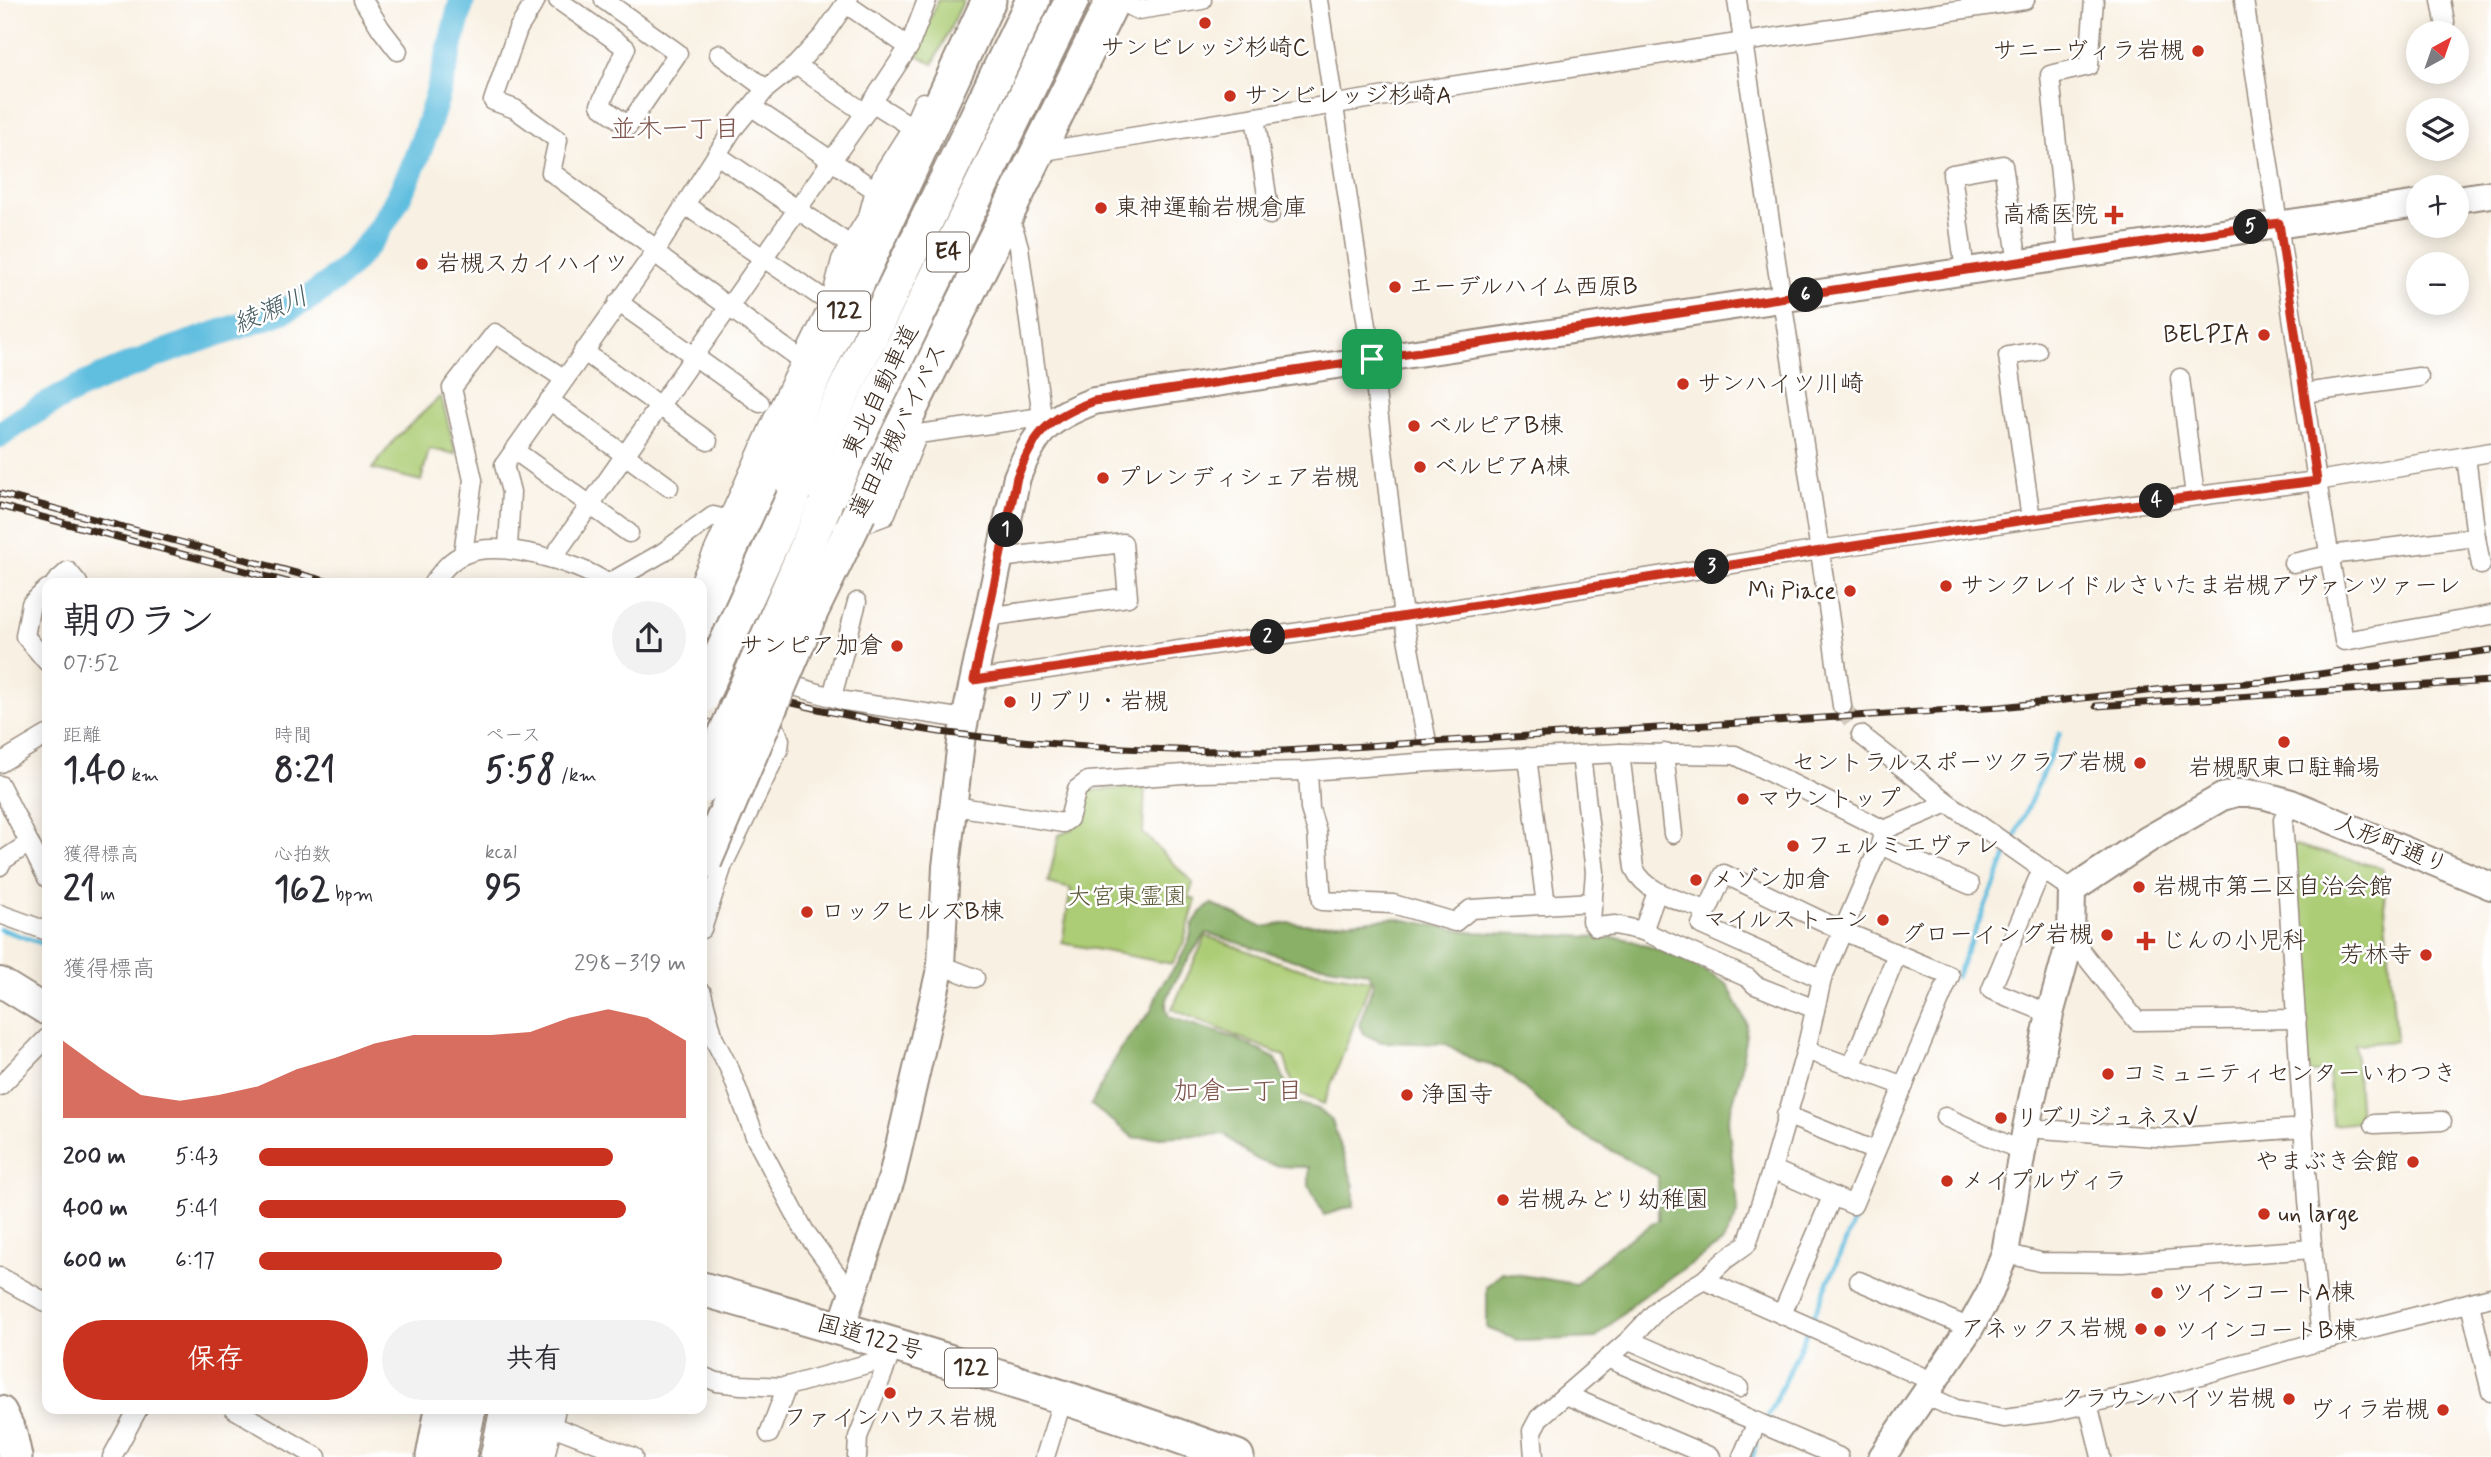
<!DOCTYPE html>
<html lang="ja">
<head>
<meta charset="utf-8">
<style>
  body { margin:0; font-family:Mynerve,"Klee One",sans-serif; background:#f2f2f3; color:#2b2b33; height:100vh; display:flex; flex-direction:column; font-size:26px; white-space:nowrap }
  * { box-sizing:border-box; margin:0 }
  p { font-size:23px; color:#7c7c81 }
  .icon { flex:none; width:38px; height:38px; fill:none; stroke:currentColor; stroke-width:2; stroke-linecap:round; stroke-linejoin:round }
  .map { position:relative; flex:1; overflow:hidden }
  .panel { position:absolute; left:42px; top:578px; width:665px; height:836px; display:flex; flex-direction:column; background:#fff; border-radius:14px; box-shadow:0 4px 18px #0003 }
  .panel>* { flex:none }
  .needle { width:46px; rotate:40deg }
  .controls { position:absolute; left:2406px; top:21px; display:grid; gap:14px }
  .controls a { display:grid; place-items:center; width:63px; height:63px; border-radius:50%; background:#fff; box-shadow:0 4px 18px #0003; font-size:35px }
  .pin { position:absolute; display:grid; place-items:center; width:60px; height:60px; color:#fff; margin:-30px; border-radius:14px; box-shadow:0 4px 10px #0006 }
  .km { position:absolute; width:35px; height:35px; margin:-18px; border-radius:50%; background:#222; color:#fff; font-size:19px; line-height:35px; text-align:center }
  .round { display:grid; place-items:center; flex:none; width:74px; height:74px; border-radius:37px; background:#f2f2f3 }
  .summary { display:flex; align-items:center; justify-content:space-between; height:119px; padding:0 21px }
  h1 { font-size:38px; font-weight:800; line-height:52px }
  .stats { display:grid; grid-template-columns:repeat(3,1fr); gap:10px; height:119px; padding:7px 21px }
  .stats div { display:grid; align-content:center }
  .stats b { font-size:35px; font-weight:800 }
  .stats small { font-size:19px; font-weight:400 }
  .stats p { font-size:19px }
  .chart { height:196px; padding:14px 21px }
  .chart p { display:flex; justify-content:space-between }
  .chart svg { width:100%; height:126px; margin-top:7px; fill:#c8321e; opacity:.7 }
  .button { display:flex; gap:14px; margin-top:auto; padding:14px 21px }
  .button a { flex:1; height:80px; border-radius:42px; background:#c8321e; color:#fff; font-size:28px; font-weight:800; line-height:80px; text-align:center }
  .button a+a { background:#f2f2f3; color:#2b2b33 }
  ul { padding:0 21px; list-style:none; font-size:23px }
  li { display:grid; grid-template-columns:112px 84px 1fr; align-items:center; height:52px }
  li i { height:18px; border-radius:9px; background:#c8321e }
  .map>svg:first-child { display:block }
</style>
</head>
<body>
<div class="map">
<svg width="2491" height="1457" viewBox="0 0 2491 1457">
  <rect width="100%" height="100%" fill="#fff"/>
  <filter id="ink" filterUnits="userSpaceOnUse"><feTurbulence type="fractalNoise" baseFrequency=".0143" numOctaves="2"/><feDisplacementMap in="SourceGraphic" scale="14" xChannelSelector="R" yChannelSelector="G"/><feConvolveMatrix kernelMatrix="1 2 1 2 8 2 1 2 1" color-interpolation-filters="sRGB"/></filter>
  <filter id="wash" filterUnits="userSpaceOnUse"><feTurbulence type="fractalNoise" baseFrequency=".00686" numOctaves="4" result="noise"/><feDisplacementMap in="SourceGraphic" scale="28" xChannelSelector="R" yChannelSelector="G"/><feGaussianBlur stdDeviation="1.57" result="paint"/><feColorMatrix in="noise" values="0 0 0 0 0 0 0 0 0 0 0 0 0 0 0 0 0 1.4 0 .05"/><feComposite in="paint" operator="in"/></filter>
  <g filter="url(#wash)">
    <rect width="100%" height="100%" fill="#f8f0e2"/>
    <g fill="#accc74" stroke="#747b49" stroke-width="2">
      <polygon points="938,0 964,0 933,64 916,54"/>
      <polygon points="441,396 456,454 429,449 421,481 372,469 396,438"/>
      <polygon points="1145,787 1143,833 1193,883 1189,898 1196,900 1183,944 1172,964 1062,943 1071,889 1048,883 1059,835 1073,829 1085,791"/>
      <polygon points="2295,845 2382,868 2396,1041 2355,1044 2360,1122 2333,1125 2329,1073 2304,1073 2290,850"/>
      <polygon points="1206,936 1292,967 1371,980 1324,1104 1295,1092 1284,1056 1172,1009"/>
    </g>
    <path fill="#89b066" stroke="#626d42" stroke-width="2" d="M 1212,904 L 1262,927 L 1289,923 L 1317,925 L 1394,918 L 1471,932 L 1623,938 L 1680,957 L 1727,984 L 1747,1024 L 1741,1073 L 1728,1120 L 1738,1214 L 1722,1243 L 1636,1301 L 1596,1338 L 1520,1341 L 1487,1328 L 1487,1287 L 1502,1272 L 1576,1284 L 1613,1250 L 1658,1220 L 1658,1176 L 1570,1128 L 1501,1068 L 1475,1061 L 1446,1044 L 1382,1042 L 1365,1035 L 1359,1025 L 1374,982 L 1367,972 L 1296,961 L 1207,933 C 1196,946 1167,989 1166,1006 C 1166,1009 1168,1013 1169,1017 L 1235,1038 L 1276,1059 L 1288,1088 L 1290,1101 L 1318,1109 L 1332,1121 L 1354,1186 L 1354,1206 L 1324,1215 L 1309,1186 L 1309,1167 C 1267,1168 1255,1163 1224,1134 L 1134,1138 L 1091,1105 L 1120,1049 L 1151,1011 L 1160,987 L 1178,963 L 1189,942 L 1193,924 L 1201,912 Z"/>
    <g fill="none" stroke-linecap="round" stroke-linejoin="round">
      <g stroke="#61bedf" stroke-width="4.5">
        <polyline points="2012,844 2060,733"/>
        <polyline points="0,929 47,945"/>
        <polyline points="1956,977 2008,852"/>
        <polyline points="1811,1322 1860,1208"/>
        <polyline points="1766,1421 1808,1330"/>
        <polyline points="1752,1457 1757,1445"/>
      </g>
      <path stroke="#61bedf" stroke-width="26" d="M 0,435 C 63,388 137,361 210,336 C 243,324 283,315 313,295 C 411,231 435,106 462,0"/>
    </g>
  </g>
  <g filter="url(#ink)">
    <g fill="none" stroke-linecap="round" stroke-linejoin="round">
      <polyline stroke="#d2c8bb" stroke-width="18" stroke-dasharray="18 9" stroke-linecap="butt" points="1842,706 1861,735"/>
      <g stroke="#9a8d80" stroke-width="21">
        <g id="street">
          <polyline points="363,0 381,29 398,51"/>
          <polyline points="536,0 518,29 493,101 515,109 558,140 551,172 648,243 664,260 795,355"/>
          <polyline points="558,0 626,48 600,105 628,126 678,53 604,0"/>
          <polyline points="1318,0 1372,359 1403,617 1426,737"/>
          <path d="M 1737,0 C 1771,236 1810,471 1842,706"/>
          <polyline points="2244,0 2317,481 2344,641 2491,615"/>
          <polyline points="2441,0 2445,22"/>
          <polyline points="846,4 909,47"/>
          <polyline points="1129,6 1138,10 1202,0"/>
          <polyline points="719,54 766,89"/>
          <polyline points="796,65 865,113"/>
          <polyline points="872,102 912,127"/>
          <polyline points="752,107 875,190"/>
          <polyline points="1255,117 1270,215"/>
          <polyline points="1038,152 1417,91 2025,0"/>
          <polyline points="717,155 850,245"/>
          <polyline points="685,205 830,303"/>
          <polyline points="1004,218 1014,230 1019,247 1042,417"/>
          <polyline points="2068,255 2050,75 2089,66 2094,0"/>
          <polyline points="1965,271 1952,174 2003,165 2018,263"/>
          <polyline points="618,302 760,403"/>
          <polyline points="583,351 708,441"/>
          <polyline points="2180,378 2195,496"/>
          <polyline points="2304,393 2419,377"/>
          <polyline points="549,400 669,487"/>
          <polyline points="514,450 629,533"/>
          <polyline points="2031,519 2008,356 2037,351"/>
          <polyline points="866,523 885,516 918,434 1042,417 1042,429"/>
          <polyline points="2476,537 2481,565"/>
          <polyline points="508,548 511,492 504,465 655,252 733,129 766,89 796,65 823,36 848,0"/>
          <polyline points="463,554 473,480 452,388 495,333 563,378"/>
          <polyline points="552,559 865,113 909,47 927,0"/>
          <polyline points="2293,563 2330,555 2476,537 2466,456"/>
          <polyline points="55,583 68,571 78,583"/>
          <path d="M 433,583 C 442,571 451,559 465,554 C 501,539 576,562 607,583"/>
          <polyline points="609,583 662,553 713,516 728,520"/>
          <polyline points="699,583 775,414 830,303 841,260 868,216 875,190 886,168 912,127 923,102"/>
          <polyline points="47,589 31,604 25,636 47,662"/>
          <polyline points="987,617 1128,597 1123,543 1000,558"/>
          <polyline points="710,661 845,701 965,719"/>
          <polyline points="974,680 1403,617 1820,550 2134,504 2317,481 2491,452"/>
          <polyline points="832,697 857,602"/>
          <polyline points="702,729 777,732 780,740 779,749 723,865 702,929"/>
          <polyline points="1861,735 1948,803 2072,890"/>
          <path d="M 1620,753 L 1634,868 C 1646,894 1680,900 1706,910"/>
          <polyline points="1664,753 1673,834"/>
          <polyline points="1581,755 1595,872 1591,921 1596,927 1615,925 1643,931 1657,892"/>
          <polyline points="1527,757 1546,905"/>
          <polyline points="0,763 47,735"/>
          <polyline points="1308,771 1310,809 1317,832 1322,901 1393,904 1455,922 1471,909 1593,902"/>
          <polyline points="0,785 47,878"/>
          <polyline points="2291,803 2283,820 2308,1200 2321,1341"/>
          <polyline points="954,806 1063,823 1069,819 1077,789 1088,781 1197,773 1308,771 1431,762 1620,753 1735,755 1884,830"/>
          <polyline points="1880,845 1970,885"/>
          <polyline points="0,866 2,861 29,843"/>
          <polyline points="2042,869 1991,990 2050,1014"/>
          <polyline points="0,914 47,931"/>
          <polyline points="1643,931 1748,978 1755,985 1815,1009"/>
          <polyline points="2071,938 2137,1021 2297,1019"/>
          <polyline points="941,965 975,978"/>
          <polyline points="702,993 714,1039 730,1070 756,1139 804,1230 851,1294"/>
          <polyline points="1806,1050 1904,1086"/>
          <polyline points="1851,1067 1897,954"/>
          <polyline points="0,1086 47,1038"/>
          <polyline points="1786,1115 1875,1151"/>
          <polyline points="1945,1117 2022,1151"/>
          <polyline points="2374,1124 2442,1121"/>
          <polyline points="2026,1128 2170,1138 2304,1128"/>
          <polyline points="1772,1169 1853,1205 1950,976 1843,931 1724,874 1701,925 1822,979"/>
          <polyline points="2005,1253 2040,1262 2122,1263 2312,1249"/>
          <polyline points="0,1277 47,1303"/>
          <polyline points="1704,1280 1934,1382"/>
          <polyline points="1859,1281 1970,1328"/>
          <polyline points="2470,1304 2491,1392"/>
          <polyline points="1782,1314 1832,1197"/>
          <polyline points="1629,1340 1739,1388"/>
          <polyline points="1607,1358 1839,1457"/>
          <polyline points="702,1376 717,1382 741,1385 784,1387 874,1362 894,1344"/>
          <polyline points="1566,1395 1711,1457"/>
          <polyline points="1925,1395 1956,1409 2004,1418 2051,1412 2141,1392 2321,1341 2491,1297"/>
          <polyline points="2088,1403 2101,1457"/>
          <polyline points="234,1409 317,1457"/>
          <polyline points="552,1426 633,1457"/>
          <polyline points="769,1434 787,1386"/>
          <polyline points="112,1457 138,1409"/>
          <polyline points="545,1457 556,1409"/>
          <polyline points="857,1457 858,1437 893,1348"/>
          <polyline points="1045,1457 1063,1398"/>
          <polyline points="1534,1457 1532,1431 1539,1418 1629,1340 1663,1304 1704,1280 1725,1260 1747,1244 1772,1169 1806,1050 1822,979 1880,845 1884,830 1948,803"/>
          <polyline points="1742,1457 1757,1422"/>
        </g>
      </g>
      <g stroke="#9a8d80" stroke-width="30">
        <g id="secondary">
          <polyline points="2457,199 2491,194"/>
          <path d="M 841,1328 L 892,1177 L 941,965 L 946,867 L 962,734 L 1017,477 C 1036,431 1047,419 1094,401 L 2418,204"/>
          <polyline points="1882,1457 1970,1328 1990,1292 2005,1253 2026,1128 2050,1014 2071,938 2072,890 2147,840 2222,797 2236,793 2248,793 2266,796 2291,803 2491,886"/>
        </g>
      </g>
      <g stroke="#9a8d80" stroke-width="32">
        <polyline id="primary" points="0,982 47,1011"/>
      </g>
      <g stroke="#9a8d80" stroke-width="37">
        <g id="highway">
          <polyline points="793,497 1033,0"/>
          <polyline points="825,505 1072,0"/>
          <polyline points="859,513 1113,0"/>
          <polyline points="702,623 763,487 989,0"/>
          <path d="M 702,1289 C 882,1340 1061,1393 1237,1457"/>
          <polyline points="0,1413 10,1434 15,1457"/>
          <polyline points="433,1457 442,1409"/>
          <polyline points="459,1457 469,1409"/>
          <polyline points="497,1457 507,1409"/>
          <polyline points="524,1457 534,1409"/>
        </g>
      </g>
      <use href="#street" stroke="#fff" stroke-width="18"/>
      <use href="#secondary" stroke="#fff" stroke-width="26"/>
      <use href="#primary" stroke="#fff" stroke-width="28"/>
      <use href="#highway" stroke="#fff" stroke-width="33"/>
      <g stroke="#3b2a1e" stroke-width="7">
        <g id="rail">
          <polyline points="0,494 333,583"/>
          <polyline points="0,506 291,583"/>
          <path d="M 702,681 C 781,701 860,720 940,732 C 1055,747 1169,752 1284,751 L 2001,707 L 2183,687 L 2262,682 L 2491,650"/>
          <polyline points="2096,706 2491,681"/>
        </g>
      </g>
      <use href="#rail" stroke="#fff" stroke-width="4.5" stroke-dasharray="13" stroke-linecap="butt"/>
      <g stroke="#9a8d80" stroke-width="37" stroke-linecap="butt">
        <g id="highway-bridge">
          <polyline points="702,696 793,497"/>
          <polyline points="702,787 825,505"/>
          <polyline points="705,861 811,612 859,513"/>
        </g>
      </g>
      <use href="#highway-bridge" stroke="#fff" stroke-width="33"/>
    </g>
  </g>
  <g fill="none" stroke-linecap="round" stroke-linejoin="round" filter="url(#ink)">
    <g stroke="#fff" stroke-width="14">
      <path id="route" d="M 2279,223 L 2317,481 C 2012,518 1710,569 1406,616 C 1263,639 1118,659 974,680 L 1017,477 C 1036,431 1047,419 1094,401 Z"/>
    </g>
    <use href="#route" stroke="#c8321e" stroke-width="9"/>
  </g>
  <g fill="#c8321e" stroke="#fff" stroke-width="2.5">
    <circle cx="1205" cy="23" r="7"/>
    <circle cx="2198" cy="51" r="7"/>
    <circle cx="1230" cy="96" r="7"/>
    <circle cx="1101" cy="208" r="7"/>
    <path d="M2110.5 204.5h7v7h7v7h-7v7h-7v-7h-7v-7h7z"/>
    <circle cx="422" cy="264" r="7"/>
    <circle cx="1395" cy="287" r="7"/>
    <circle cx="2264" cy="335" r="7"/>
    <circle cx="1683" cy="384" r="7"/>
    <circle cx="1414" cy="426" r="7"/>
    <circle cx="1420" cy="467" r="7"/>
    <circle cx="1103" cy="478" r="7"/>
    <circle cx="1946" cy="586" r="7"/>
    <circle cx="1850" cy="591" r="7"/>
    <circle cx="897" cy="646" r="7"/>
    <circle cx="1010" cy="702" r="7"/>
    <circle cx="2284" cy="742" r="7"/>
    <circle cx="2140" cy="763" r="7"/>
    <circle cx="1743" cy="799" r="7"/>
    <circle cx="1793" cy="846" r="7"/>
    <circle cx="1696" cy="880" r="7"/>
    <circle cx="2139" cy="887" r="7"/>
    <circle cx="807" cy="912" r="7"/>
    <circle cx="1883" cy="920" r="7"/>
    <circle cx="2107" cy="935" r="7"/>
    <path d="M2142.5 930.5h7v7h7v7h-7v7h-7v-7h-7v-7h7z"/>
    <circle cx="2426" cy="955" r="7"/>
    <circle cx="2108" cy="1074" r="7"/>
    <circle cx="1407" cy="1095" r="7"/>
    <circle cx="2001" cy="1118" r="7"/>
    <circle cx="2413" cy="1162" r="7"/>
    <circle cx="1947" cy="1181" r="7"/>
    <circle cx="1503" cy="1200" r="7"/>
    <circle cx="2264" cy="1214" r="7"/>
    <circle cx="2157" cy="1293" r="7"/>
    <circle cx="2141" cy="1329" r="7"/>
    <circle cx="2160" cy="1331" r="7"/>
    <circle cx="890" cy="1393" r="7"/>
    <circle cx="2289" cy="1399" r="7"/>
    <circle cx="2443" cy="1410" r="7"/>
  </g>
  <g text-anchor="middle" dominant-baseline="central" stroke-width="5" stroke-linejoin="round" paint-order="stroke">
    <g fill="#fff" stroke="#766a62" stroke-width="2">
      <rect x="927" y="232.5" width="42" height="39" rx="5"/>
      <rect x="818" y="291.5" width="52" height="39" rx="5"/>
      <rect x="945" y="1348.5" width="52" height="39" rx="5"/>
    </g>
    <g font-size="23" font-weight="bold" fill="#3b2a1e">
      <text x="948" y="252">E4</text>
      <text x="844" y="311">122</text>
      <text x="971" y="1368">122</text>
    </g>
    <g font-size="24" fill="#3b2a1e" stroke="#fff" text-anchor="start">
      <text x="1205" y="48" text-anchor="middle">サンビレッジ杉崎C</text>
      <text x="2184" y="51" text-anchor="end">サニーヴィラ岩槻</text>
      <text x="1244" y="96">サンビレッジ杉崎A</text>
      <text x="1115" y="208">東神運輸岩槻倉庫</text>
      <text x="2098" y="215" text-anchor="end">高橋医院</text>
      <text x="436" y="264">岩槻スカイハイツ</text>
      <text x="1409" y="287">エーデルハイム西原B</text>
      <text x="2250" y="335" text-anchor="end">BELPIA</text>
      <text x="1697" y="384">サンハイツ川崎</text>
      <text x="1428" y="426">ベルピアB棟</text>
      <text x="1434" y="467">ベルピアA棟</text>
      <text x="1117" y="478">プレンディシェア岩槻</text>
      <text x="1960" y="586">サンクレイドルさいたま岩槻アヴァンツァーレ</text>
      <text x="1836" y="591" text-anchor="end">Mi Piace</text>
      <text x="883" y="646" text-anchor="end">サンピア加倉</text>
      <text x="1024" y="702">リブリ・岩槻</text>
      <text x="2126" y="763" text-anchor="end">セントラルスポーツクラブ岩槻</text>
      <text x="2284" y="768" text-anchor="middle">岩槻駅東口駐輪場</text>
      <text x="1757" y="799">マウントップ</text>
      <text x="1807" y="846">フェルミエヴァレ</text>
      <text x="1710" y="880">メゾン加倉</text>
      <text x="2153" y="887">岩槻市第二区自治会館</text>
      <text x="821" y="912">ロックヒルズB棟</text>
      <text x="1869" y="920" text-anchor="end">マイルストーン</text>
      <text x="2093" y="935" text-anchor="end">グローイング岩槻</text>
      <text x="2162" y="941">じんの小児科</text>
      <text x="2412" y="955" text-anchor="end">芳林寺</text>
      <text x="2122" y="1074">コミュニティセンターいわつき</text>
      <text x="1421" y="1095">浄国寺</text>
      <text x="2015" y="1118">リブリジュネスV</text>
      <text x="2399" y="1162" text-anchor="end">やまぶき会館</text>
      <text x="1961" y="1181">メイプルヴィラ</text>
      <text x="1517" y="1200">岩槻みどり幼稚園</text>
      <text x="2278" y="1214">un large</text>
      <text x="2171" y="1293">ツインコートA棟</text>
      <text x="2127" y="1329" text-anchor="end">アネックス岩槻</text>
      <text x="2174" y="1331">ツインコートB棟</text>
      <text x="2275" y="1399" text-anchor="end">クラウンハイツ岩槻</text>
      <text x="2429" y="1410" text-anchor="end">ヴィラ岩槻</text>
      <text x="890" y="1418" text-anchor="middle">ファインハウス岩槻</text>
    </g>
    <g font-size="24" fill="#3b2a1e" stroke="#fff">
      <text transform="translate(881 391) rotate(-64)">東北自動車道</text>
      <text transform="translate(899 431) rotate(-64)">蓮田岩槻バイパス</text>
      <text transform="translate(2391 845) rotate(22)">人形町通り</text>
      <text transform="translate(870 1338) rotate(16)">国道122号</text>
    </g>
    <g font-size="24" fill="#5d5b38" stroke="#fff">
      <text x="1127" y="897">大宮東霊園</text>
    </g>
    <g font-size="26" fill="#7d544b" stroke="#fff">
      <text x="675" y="130">並木一丁目</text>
      <text x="1238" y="1092">加倉一丁目</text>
    </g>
    <g font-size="26" font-style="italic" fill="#485e62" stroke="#fff">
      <text transform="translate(271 311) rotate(-23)">綾瀬川</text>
    </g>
  </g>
</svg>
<div class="controls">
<a><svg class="needle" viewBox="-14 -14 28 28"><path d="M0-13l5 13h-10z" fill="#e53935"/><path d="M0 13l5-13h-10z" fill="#7c7c81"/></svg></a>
<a><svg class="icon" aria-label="layers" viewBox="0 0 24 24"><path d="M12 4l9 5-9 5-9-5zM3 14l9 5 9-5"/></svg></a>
<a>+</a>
<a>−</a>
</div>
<div class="pin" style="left:1372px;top:359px;background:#1e9e55"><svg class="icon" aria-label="arrive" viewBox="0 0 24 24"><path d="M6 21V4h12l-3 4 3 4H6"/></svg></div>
<b class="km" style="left:1006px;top:530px">1</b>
<b class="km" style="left:1268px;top:637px">2</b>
<b class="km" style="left:1712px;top:567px">3</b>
<b class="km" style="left:2157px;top:501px">4</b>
<b class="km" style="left:2251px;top:227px">5</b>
<b class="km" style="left:1806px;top:295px">6</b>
<section class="panel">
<div class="summary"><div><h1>朝のラン</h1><p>07:52</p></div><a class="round"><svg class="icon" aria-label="share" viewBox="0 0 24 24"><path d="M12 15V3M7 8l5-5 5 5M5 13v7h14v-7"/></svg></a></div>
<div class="stats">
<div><p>距離</p><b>1.40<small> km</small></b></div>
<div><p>時間</p><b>8:21</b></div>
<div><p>ペース</p><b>5:58<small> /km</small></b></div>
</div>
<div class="stats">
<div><p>獲得標高</p><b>21<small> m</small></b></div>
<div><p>心拍数</p><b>162<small> bpm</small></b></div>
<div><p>kcal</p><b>95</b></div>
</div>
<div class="chart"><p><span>獲得標高</span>298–319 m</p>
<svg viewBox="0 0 160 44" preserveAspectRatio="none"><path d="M0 44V17L10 27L20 36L30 38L40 36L50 33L60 27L70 23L80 18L90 15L100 15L110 15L120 14L130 9L140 6L150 9L160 17V44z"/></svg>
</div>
<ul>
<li><b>200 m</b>5:43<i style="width:83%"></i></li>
<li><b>400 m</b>5:41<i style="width:86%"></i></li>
<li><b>600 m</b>6:17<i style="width:57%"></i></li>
</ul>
<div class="button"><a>保存</a><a>共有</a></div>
</section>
</div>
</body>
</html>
